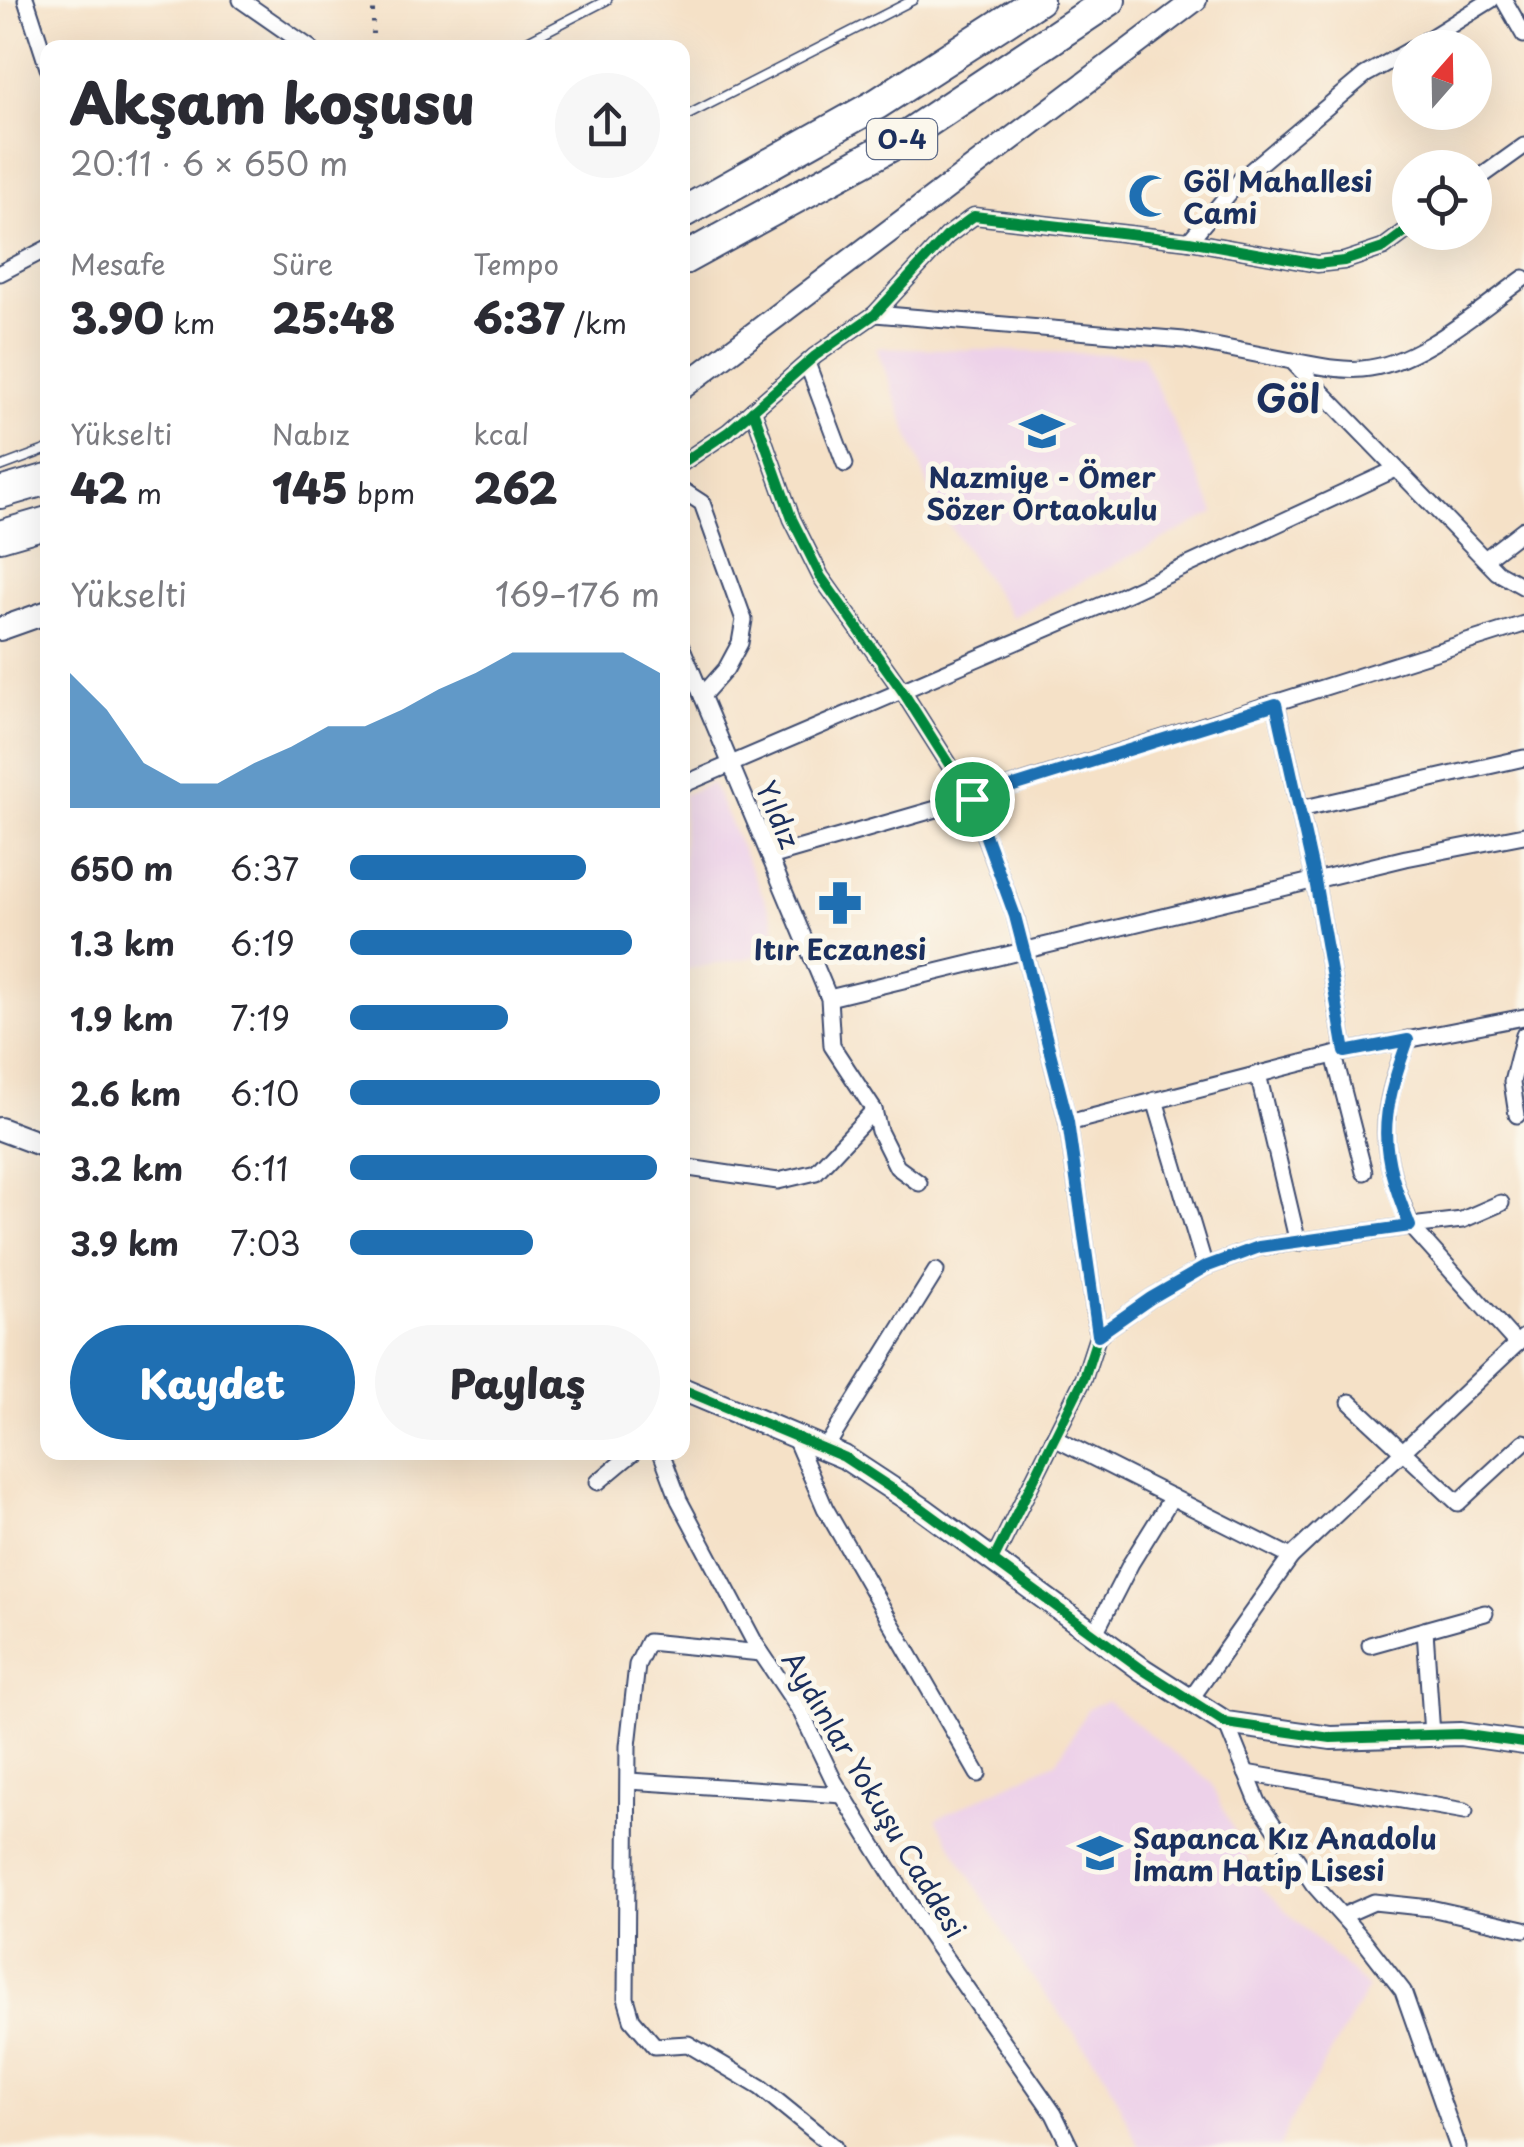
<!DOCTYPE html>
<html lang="tr">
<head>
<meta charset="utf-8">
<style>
  body { margin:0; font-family:"Playpen Sans",sans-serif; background:#f7f7f7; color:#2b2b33; height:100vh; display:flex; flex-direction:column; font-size:38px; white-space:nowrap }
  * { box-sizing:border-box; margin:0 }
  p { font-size:32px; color:#7c7c81 }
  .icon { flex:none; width:55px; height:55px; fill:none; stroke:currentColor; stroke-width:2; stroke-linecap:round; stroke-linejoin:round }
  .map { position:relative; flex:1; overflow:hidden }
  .side { position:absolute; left:40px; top:40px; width:650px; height:1420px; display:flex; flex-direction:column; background:#fff; border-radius:20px; box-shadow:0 10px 40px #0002 }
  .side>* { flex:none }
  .needle { width:65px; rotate:20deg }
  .buttons { position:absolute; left:1392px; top:30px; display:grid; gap:20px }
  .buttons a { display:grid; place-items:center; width:100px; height:100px; border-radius:50%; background:#fff; box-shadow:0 10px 40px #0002; font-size:50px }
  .pin { position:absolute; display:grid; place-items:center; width:85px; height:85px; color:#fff; margin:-42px; border:5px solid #fff; border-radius:50%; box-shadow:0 2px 10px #0007 }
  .round { display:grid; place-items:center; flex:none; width:105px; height:105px; border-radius:52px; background:#f7f7f7 }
  .summary { display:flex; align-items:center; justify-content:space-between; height:170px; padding:0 30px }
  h1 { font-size:55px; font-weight:800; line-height:75px }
  .stats { display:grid; grid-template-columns:repeat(3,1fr); gap:15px; height:170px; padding:10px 30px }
  .stats div { display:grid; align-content:center }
  .stats b { font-size:42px; font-weight:800 }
  .stats small { font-size:28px; font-weight:400 }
  .stats p { font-size:28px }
  .chart { height:280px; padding:20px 30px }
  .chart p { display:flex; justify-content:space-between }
  .chart svg { width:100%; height:180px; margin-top:10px; fill:#1f6fb2; opacity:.7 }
  .button { display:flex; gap:20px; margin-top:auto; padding:20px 30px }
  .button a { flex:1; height:115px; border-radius:60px; background:#1f6fb2; color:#fff; font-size:40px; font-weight:800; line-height:115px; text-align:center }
  .button a+a { background:#f7f7f7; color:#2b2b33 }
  ul { padding:0 30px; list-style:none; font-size:32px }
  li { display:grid; grid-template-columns:160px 120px 1fr; align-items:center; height:75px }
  li i { height:25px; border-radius:12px; background:#1f6fb2 }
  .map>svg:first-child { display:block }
</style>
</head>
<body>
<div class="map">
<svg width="1524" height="2147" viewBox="0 0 1524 2147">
  <rect width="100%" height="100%" fill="#fbf7ec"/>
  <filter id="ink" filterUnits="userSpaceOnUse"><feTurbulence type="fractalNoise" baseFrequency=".01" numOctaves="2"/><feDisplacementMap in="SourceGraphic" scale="20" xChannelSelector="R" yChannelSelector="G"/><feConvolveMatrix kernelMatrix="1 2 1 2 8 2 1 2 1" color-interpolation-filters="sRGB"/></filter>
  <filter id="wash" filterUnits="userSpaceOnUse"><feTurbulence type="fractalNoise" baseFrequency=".0048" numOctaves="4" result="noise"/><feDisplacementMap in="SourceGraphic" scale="40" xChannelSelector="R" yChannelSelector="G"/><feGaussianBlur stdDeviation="2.25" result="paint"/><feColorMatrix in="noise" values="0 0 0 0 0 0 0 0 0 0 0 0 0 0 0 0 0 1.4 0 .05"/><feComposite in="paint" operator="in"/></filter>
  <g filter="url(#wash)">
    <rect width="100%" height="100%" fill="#f5e1c7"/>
    <g fill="#edd1e9">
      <polygon points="876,347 1142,355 1215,513 1012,617 936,506"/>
      <polygon points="712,783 774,920 778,952 683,970 683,795"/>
      <polygon points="1107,1701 1211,1782 1260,1887 1368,1988 1288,2126 1280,2147 1139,2147 1106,2075 1023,1965 936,1819 1057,1761 1088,1708"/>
    </g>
  </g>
  <g filter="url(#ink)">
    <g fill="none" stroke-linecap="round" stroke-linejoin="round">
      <g stroke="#3c4a6e" stroke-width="11">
        <g id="lane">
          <polyline points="514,48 607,0"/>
          <polyline points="682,118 913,0"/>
          <polyline points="0,467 48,449"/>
        </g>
      </g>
      <g stroke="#3c4a6e" stroke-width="19">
        <g id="street">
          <polyline points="26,0 48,68"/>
          <polyline points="241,0 310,48"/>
          <polyline points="1504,0 1524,35"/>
          <polyline points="1414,48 1491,0"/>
          <polyline points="1475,181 1524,146"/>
          <polyline points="1189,241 1241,179 1365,75 1410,50"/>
          <polyline points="0,273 48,248"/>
          <polyline points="875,314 1184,340 1292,361 1497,572 1524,587"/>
          <path d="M 1292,361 C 1316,365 1338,371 1362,369 C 1418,365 1479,310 1524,278"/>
          <polyline points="807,363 845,464"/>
          <polyline points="753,410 792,519 821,577 903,692 971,799 1015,915 1068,1123 1098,1335 1084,1378 993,1561"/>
          <polyline points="682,463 728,432 815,356 875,314 947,236 974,216 1189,241 1317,264 1344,261 1383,248 1410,228"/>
          <polyline points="682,490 702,503 744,620 740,643 726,669 702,696"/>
          <polyline points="1485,559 1524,529"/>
          <polyline points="682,648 829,998 832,1046 874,1110 879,1131 897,1167 919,1183"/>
          <polyline points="1276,703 1315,880 1345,1052"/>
          <polyline points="682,785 1102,605 1396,469"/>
          <polyline points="1300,809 1524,758"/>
          <polyline points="770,857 971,799 1524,624"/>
          <polyline points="829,998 1406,858 1524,835"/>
          <polyline points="1334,1055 1364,1172"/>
          <polyline points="1258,1074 1298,1243"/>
          <polyline points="1155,1100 1205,1267"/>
          <polyline points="1517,1115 1512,1082 1524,1035"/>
          <polyline points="1068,1123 1345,1052 1524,1017"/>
          <polyline points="682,1167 778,1181 816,1172 874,1110"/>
          <polyline points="1501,1203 1462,1220 1411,1226 1517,1344"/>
          <path d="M 1098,1335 L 1151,1298 L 1205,1267 L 1259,1247 L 1411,1226 C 1378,1147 1378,1120 1408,1039"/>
          <polyline points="1350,1402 1458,1503 1524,1442"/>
          <polyline points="794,1436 825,1508 978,1774"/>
          <polyline points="1054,1438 1291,1557 1524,1337"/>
          <polyline points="825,1449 936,1271"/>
          <polyline points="661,1452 679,1500 756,1645 801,1712 834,1781 927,1932 1054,2114 1070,2147"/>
          <polyline points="598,1482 634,1452"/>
          <polyline points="1425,1630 1432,1735"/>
          <polyline points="1094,1635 1131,1563 1172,1497"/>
          <polyline points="1370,1645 1485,1613"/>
          <polyline points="761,1653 648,1642 637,1665 628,1746 626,1998 632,2019 655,2046 688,2044 760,2087 834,2147"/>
          <polyline points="1190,1700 1291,1557"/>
          <polyline points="1226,1723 1258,1802 1314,1885 1365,1942 1403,1991 1458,2147"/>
          <polyline points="1246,1773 1465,1811"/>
          <polyline points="629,1781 843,1795"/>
          <polyline points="1342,1916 1374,1902 1430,1908 1524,1929"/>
        </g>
      </g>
      <g stroke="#3c4a6e" stroke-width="26">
        <g id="secondary">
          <polyline points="682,388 1195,0"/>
          <polyline points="0,629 48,612"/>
          <polyline points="0,1129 48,1147"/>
          <polyline points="682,1389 844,1457 923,1509 1143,1670 1226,1723 1331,1738 1460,1734 1524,1743"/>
        </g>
      </g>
      <g stroke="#3c4a6e" stroke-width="34">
        <g id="highway">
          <polyline points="682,213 877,104 1038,0"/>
          <polyline points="682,260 894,144 1110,0"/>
          <polyline points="0,493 48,479"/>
          <polyline points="0,536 48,522"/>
        </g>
      </g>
      <polyline stroke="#3c4a6e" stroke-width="4" stroke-dasharray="2.5 8" stroke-linecap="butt" points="373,0 373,48"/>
      <use href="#lane" stroke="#fff" stroke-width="8"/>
      <use href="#street" stroke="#fff" stroke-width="15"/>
      <use href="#secondary" stroke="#fff" stroke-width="22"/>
      <use href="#highway" stroke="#fff" stroke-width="30"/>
      <g stroke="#fbf7ec" stroke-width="16">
        <g id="cycleway">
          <polyline points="753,410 792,519 821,577 903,692 971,799 1015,915 1068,1123 1098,1335 1084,1378 993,1561"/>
          <polyline points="682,463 728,432 815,356 875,314 947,236 974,216 1189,241 1317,264 1344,261 1383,248 1410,228"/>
          <polyline points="682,1389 844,1457 923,1509 1143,1670 1226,1723 1331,1738 1460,1734 1524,1743"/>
        </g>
      </g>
      <use href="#cycleway" stroke="#00873e" stroke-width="10"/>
    </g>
  </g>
  <g fill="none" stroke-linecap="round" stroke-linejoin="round" filter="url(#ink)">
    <g stroke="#fff" stroke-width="20">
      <path id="route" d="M 1276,704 L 1315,880 L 1345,1052 L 1408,1040 C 1379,1120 1378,1147 1410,1226 L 1259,1247 L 1205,1267 L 1151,1298 L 1098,1335 L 1068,1122 L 1015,916 L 972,799 Z"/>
    </g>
    <use href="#route" stroke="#1f6fb2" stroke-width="12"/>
  </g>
  <defs>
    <g id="mosque-bare" transform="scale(3.45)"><path d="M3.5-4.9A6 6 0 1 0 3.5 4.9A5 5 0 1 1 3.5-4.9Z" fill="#1f6fb2" stroke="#fbf7ec" stroke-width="2.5" paint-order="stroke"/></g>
    <g id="school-bare" transform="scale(3.45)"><path d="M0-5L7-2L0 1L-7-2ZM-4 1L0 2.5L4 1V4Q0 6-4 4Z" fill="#1f6fb2" stroke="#fbf7ec" stroke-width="2.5" paint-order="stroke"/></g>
    <g id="pharmacy-bare" transform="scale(3.45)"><path d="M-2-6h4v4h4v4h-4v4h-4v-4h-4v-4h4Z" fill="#1f6fb2" stroke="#fbf7ec" stroke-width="2.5" paint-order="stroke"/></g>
  </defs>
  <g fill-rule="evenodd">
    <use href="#mosque-bare" x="1150" y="196"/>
    <use href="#school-bare" x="1042" y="431"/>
    <use href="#pharmacy-bare" x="840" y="903"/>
    <use href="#school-bare" x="1100" y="1853"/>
  </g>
  <g text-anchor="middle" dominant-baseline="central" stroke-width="10" stroke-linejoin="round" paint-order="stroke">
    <rect fill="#fbf7ec" stroke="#5e6b89" stroke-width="2.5" x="867" y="119" width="70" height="40" rx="8"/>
    <g font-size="25" font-weight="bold" fill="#1b2f5e">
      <text x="902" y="139">O-4</text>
    </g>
    <g font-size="28" font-weight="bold" fill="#1b2f5e" stroke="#fbf7ec" text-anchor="start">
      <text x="1183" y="180">Göl Mahallesi<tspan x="1183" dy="32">Cami</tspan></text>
      <text x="1042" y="476" text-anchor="middle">Nazmiye - Ömer<tspan x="1042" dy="32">Sözer Ortaokulu</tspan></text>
      <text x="840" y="948" text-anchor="middle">Itır Eczanesi</text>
      <text x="1133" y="1837">Sapanca Kız Anadolu<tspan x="1133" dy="32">İmam Hatip Lisesi</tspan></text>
    </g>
    <g font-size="28" fill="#1b2f5e" stroke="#fbf7ec">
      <text transform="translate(779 814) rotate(67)">Yıldız</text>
      <text transform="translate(875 1794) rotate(59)">Aydınlar Yokuşu Caddesi</text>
    </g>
    <g font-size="38" font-weight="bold" fill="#1b2f5e" stroke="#fbf7ec">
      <text x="1288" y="397">Göl</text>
    </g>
  </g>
</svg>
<div class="buttons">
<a><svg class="needle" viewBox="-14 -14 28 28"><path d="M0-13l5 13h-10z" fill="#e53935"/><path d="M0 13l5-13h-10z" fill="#7c7c81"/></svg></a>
<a><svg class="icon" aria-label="locate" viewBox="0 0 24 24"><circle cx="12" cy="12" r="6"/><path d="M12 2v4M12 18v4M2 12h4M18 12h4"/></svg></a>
</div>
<div class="pin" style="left:972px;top:799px;background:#1e9e55"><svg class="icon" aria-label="arrive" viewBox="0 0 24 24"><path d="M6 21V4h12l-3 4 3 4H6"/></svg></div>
<section class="side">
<div class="summary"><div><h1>Akşam koşusu</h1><p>20:11 · 6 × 650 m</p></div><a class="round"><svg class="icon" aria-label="share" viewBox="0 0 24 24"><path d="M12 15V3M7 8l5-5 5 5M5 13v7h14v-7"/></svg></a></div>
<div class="stats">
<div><p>Mesafe</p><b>3.90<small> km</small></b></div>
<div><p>Süre</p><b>25:48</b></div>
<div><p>Tempo</p><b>6:37<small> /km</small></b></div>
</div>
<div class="stats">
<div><p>Yükselti</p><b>42<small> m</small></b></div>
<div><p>Nabız</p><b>145<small> bpm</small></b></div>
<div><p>kcal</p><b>262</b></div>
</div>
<div class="chart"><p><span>Yükselti</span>169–176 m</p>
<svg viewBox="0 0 160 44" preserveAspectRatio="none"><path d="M0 44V11L10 20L20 33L30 38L40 38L50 33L60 29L70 24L80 24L90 20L100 15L110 11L120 6L130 6L140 6L150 6L160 11V44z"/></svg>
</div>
<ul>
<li><b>650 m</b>6:37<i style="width:76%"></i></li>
<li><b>1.3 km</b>6:19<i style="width:91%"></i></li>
<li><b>1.9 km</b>7:19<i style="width:51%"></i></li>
<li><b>2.6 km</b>6:10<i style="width:100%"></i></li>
<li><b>3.2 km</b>6:11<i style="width:99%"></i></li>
<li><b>3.9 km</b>7:03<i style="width:59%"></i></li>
</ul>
<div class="button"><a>Kaydet</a><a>Paylaş</a></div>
</section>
</div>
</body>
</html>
